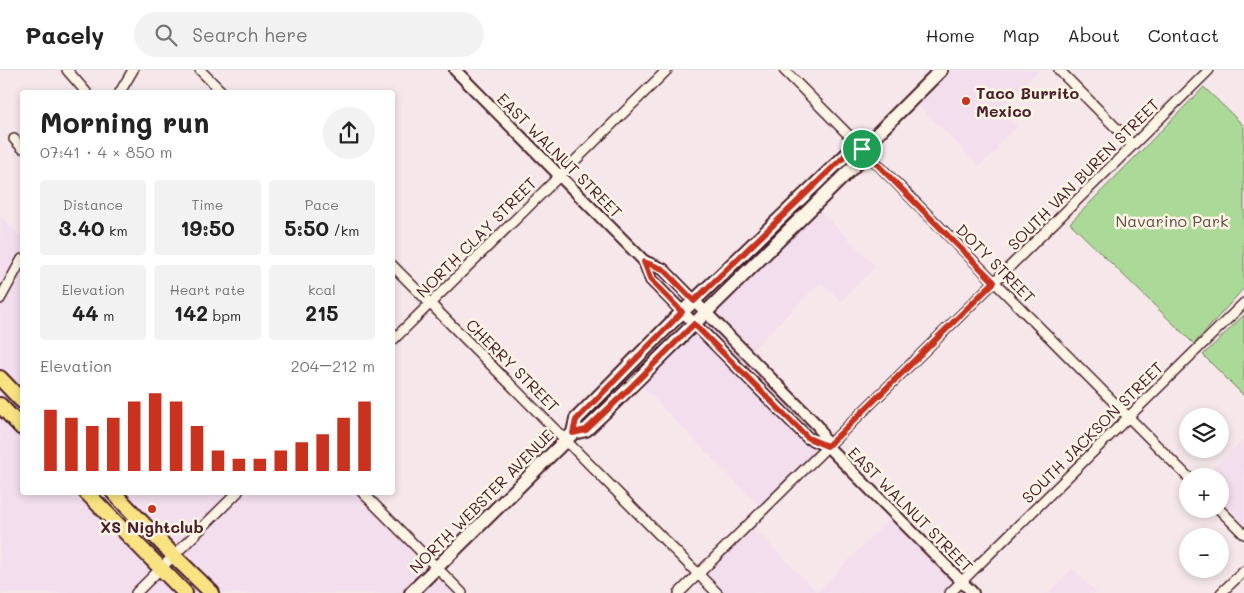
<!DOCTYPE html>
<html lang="en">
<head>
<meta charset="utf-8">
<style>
  body { margin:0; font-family:Mali,sans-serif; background:#f2f2f2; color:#222; height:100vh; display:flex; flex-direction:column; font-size:19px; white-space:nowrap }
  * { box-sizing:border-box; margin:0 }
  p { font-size:16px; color:#767676 }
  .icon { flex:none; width:28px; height:28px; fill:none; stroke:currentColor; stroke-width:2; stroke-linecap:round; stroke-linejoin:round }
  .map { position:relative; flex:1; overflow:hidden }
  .details { position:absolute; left:20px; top:20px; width:375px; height:405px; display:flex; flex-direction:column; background:#fff; border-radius:5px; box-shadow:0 2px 8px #0003 }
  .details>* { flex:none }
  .controls { position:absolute; left:1179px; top:338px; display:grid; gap:10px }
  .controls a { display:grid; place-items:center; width:50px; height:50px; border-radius:50%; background:#fff; box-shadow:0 2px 8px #0003; font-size:25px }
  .pin { position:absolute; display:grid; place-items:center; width:42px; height:42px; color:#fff; margin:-21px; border:2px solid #fff; border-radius:50%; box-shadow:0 1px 5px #0007 }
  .round { display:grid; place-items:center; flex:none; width:52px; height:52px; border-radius:26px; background:#f2f2f2 }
  .summary { display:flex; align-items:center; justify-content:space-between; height:85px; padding:0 20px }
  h1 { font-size:28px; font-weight:700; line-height:38px }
  .metrics { display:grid; grid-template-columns:repeat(3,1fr); gap:8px; height:85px; padding:5px 20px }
  .metrics div { display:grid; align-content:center; border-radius:5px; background:#f2f2f2; text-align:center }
  .metrics b { font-size:21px; font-weight:700 }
  .metrics small { font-size:14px; font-weight:400 }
  .metrics p { font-size:14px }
  .chart { height:140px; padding:10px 20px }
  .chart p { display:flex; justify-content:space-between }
  .chart svg { width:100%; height:90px; margin-top:5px; stroke:#c8321e; stroke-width:6 }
  header { display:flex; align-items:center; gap:30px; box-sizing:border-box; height:70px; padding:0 25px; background:#fff; border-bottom:1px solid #e0e0e0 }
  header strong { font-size:24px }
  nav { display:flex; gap:28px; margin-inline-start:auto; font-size:18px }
  .search { width:350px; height:45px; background:#f2f2f2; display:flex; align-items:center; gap:12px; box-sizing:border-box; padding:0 18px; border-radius:28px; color:#767676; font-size:19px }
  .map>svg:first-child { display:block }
</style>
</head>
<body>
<header>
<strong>Pacely</strong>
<div class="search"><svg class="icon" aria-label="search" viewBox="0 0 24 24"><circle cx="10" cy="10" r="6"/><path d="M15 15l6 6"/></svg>Search here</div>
<nav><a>Home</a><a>Map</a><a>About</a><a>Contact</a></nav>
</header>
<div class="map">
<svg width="1244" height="523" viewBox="0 0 1244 523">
  <rect width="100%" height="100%" fill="#f6e8ea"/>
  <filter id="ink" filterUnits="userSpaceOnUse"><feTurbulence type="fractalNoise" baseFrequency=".02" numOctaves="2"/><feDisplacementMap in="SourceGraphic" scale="10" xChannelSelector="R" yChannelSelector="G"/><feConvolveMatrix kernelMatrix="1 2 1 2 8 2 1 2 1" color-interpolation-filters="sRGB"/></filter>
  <g filter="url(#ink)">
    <g fill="#f2deed">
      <polygon points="941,0 1039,0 999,39 1017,57 996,76 998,79 979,96 912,29"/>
      <polygon points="814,135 876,196 841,231 821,212 736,296 808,368 827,376 763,440 637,311"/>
      <polygon points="0,146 22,168 22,422 362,423 462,523 0,523"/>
      <polygon points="1244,369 1244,464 1220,439 1220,406 1205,406"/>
      <polygon points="894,444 973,523 717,523 698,504 749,453 817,522"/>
      <polygon points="1072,498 1097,523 1048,523"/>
    </g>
    <g fill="#aad998" stroke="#7a7c62">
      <polygon points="1204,17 1244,56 1244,218 1194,274 1070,153"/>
      <polygon points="1244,245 1244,326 1203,285"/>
    </g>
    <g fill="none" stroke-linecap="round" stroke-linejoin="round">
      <g stroke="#4a1f2b" stroke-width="12">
        <g id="minor">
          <polyline points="67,0 86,22"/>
          <polyline points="200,0 222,22"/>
          <polyline points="784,0 1188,407"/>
          <polyline points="1059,0 1133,75"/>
          <polyline points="120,22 133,0"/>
          <polyline points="14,69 22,78"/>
          <polyline points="392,195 717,523"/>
          <polyline points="0,229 22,189"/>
          <polyline points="392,271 667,0"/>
          <polyline points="362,422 462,523"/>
          <polyline points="1219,439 1244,464"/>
          <polyline points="136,523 238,422"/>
          <polyline points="679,523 1209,0"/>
          <polyline points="950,523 1244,233"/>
          <polyline points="1221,523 1244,501"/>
        </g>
      </g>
      <g stroke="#4a1f2b" stroke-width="14">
        <g id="tertiary">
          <polyline points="455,0 644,191 651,210 808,368 827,376"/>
          <polyline points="644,191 663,199 818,356 827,376 973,523"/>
        </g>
      </g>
      <g stroke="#4a1f2b" stroke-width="16">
        <g id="secondary">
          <polyline points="573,363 586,360 608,339 857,93 862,79"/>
          <polyline points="411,523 573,363 576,349 675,249 848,83 862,79 941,0"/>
        </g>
      </g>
      <g stroke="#4a1f2b" stroke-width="18">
        <g id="primary">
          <polyline points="0,308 22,331"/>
          <polyline points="0,335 22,358"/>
          <polyline points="86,422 185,523"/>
          <polyline points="113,422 174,486 212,523"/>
        </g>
      </g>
      <use href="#minor" stroke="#fcf5e5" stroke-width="9"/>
      <use href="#tertiary" stroke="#fcf5e5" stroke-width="10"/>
      <use href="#secondary" stroke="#fcf5e5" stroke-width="12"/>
      <use href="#primary" stroke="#f8e281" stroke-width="14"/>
    </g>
  </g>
  <g fill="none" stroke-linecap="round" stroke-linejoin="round" filter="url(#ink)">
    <g stroke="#fff" stroke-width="10">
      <polygon id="route" points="862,79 994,212 837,367 827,376 808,368 694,254 629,319 586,360 573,363 576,350 682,242 651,210 644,192 663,199 694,231 848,83"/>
    </g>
    <use href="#route" stroke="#c8321e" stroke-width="6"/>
  </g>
  <g fill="#c8321e" stroke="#fcf5e5" stroke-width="2">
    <circle cx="966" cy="31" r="5"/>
    <circle cx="152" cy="439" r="5"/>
  </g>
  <g text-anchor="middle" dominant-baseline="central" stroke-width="5" stroke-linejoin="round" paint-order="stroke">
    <g font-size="16" font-weight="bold" fill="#4a1f2b" stroke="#fcf5e5" text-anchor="start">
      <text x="976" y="22">Taco Burrito<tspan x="976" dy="18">Mexico</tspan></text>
      <text x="152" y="456" text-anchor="middle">XS Nightclub</text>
    </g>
    <g font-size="16" fill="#4a1f2b" stroke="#fcf5e5">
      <text transform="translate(560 85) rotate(45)">EAST WALNUT STREET</text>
      <text transform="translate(1083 104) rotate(-45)">SOUTH VAN BUREN STREET</text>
      <text transform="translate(476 167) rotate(-45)">NORTH CLAY STREET</text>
      <text transform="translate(996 193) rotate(45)">DOTY STREET</text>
      <text transform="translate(513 295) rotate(45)">CHERRY STREET</text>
      <text transform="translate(1092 362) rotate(-45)">SOUTH JACKSON STREET</text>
      <text transform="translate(481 431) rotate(-45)">NORTH WEBSTER AVENUE</text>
      <text transform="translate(911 439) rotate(45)">EAST WALNUT STREET</text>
    </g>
    <g font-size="16" fill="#624e46" stroke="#fcf5e5">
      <text x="1172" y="150">Navarino Park</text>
    </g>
  </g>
</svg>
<div class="controls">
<a><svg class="icon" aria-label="layers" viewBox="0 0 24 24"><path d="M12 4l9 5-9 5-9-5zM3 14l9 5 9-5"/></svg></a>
<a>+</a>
<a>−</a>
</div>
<div class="pin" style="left:862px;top:79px;background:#1e9e55"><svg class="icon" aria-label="arrive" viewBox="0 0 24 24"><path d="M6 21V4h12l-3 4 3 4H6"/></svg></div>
<section class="details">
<div class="summary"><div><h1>Morning run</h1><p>07:41 · 4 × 850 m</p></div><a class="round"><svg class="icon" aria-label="share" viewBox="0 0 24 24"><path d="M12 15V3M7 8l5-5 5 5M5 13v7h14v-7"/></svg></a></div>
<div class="metrics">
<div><p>Distance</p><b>3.40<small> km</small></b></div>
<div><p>Time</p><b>19:50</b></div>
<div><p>Pace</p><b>5:50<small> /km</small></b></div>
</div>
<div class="metrics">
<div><p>Elevation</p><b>44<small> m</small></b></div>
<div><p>Heart rate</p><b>142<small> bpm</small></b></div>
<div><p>kcal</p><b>215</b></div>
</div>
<div class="chart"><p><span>Elevation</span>204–212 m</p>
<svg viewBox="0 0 160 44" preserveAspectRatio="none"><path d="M5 44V14M15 44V18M25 44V22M35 44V18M45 44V10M55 44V6M65 44V10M75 44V22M85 44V34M95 44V38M105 44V38M115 44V34M125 44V30M135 44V26M145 44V18M155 44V10"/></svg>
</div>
</section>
</div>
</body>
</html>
